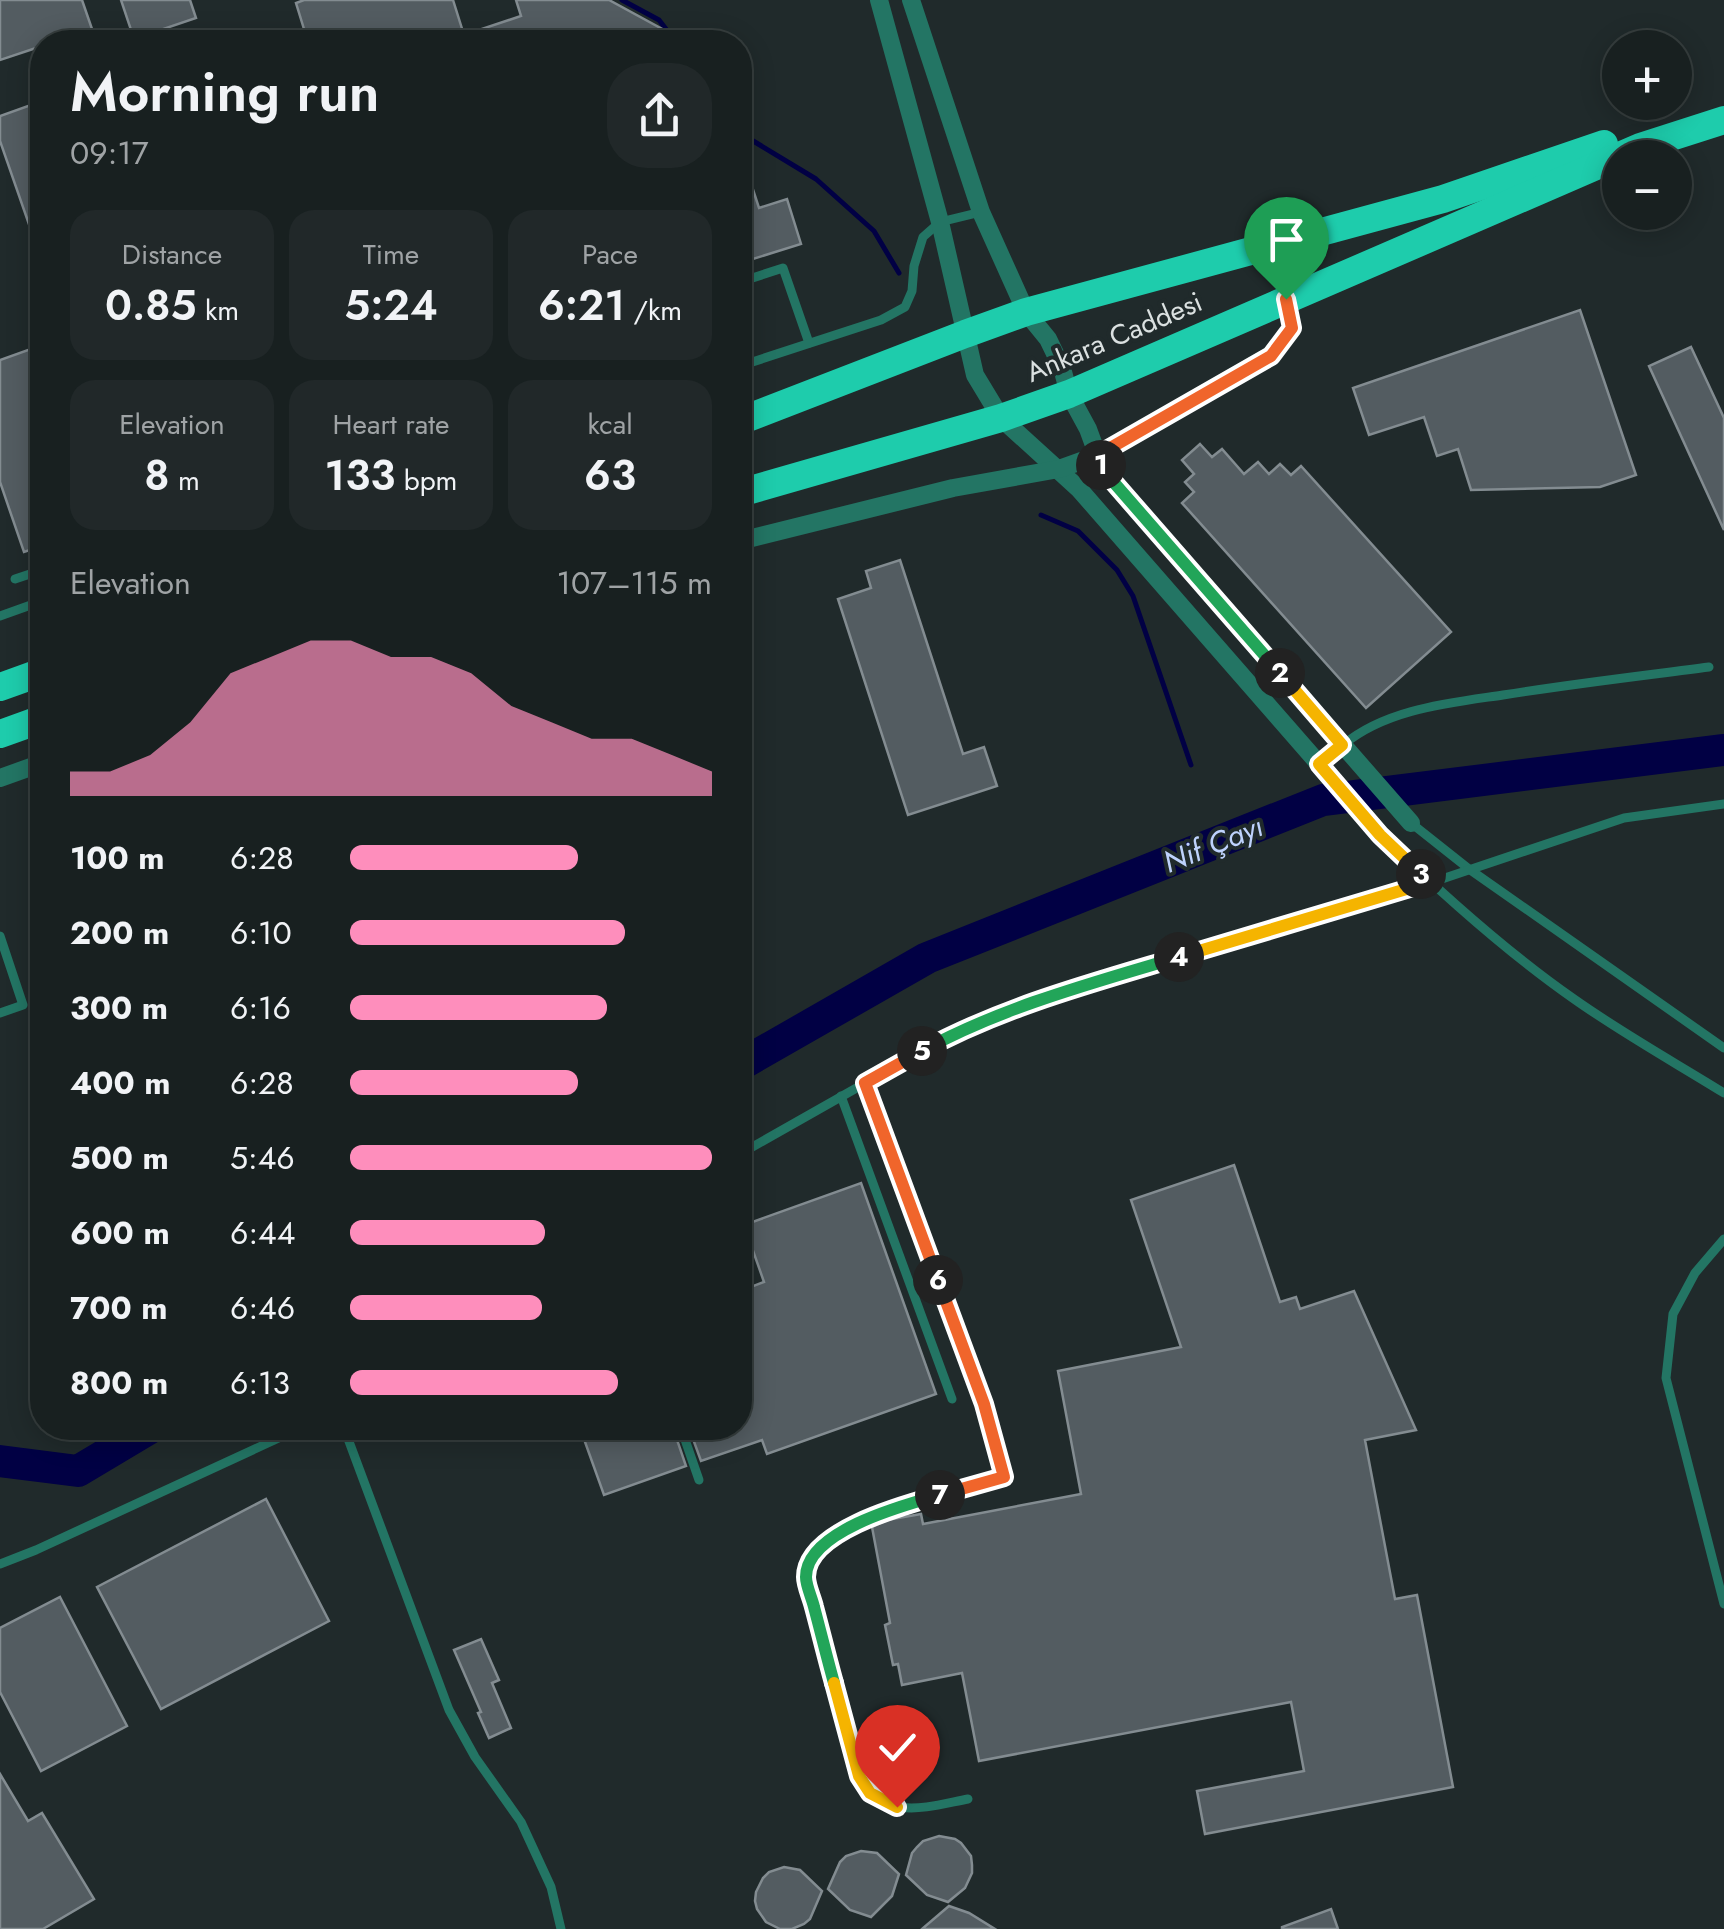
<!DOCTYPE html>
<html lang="en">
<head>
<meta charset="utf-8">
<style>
  body { margin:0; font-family:Jost,sans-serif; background:#212829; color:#f1f3f6; height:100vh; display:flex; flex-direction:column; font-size:38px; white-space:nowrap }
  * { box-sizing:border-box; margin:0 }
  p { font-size:32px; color:#9fa3a5 }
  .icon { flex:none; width:55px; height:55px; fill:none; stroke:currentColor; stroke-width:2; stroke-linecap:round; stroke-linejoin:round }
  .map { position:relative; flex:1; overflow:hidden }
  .details { position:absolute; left:30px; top:30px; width:722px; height:1410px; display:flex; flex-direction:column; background:#182020; border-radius:40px; box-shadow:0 5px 25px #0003,0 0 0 2px #363e3e }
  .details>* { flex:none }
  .controls { position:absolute; left:1602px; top:30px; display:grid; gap:20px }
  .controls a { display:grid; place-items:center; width:90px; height:90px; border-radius:50%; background:#182020; box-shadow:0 5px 25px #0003,0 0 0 2px #363e3e; font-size:50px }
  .pin { position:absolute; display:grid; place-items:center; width:85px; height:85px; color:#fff; margin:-102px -42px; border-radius:50% 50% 50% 0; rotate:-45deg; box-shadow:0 0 10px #0007 }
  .pin .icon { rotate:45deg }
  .km { position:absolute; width:50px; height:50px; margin:-25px; border-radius:50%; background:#222; color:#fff; font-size:28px; line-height:50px; text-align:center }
  .round { display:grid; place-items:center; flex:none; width:105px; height:105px; border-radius:40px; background:#212829 }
  .headline { display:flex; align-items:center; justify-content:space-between; height:170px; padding:0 40px }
  h1 { font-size:55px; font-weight:600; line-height:75px }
  .figures { display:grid; grid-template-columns:repeat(3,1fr); gap:15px; height:170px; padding:10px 40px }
  .figures div { display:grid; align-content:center; border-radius:25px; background:#212829; text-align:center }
  .figures b { font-size:42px; font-weight:600 }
  .figures small { font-size:28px; font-weight:400 }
  .figures p { font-size:28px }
  .chart { height:280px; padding:20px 40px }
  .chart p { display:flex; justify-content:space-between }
  .chart svg { width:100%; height:180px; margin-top:10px; fill:#fe8ebc; opacity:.7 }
  ul { padding:0 40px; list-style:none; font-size:32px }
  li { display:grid; grid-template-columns:160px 120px 1fr; align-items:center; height:75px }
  li i { height:25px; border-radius:12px; background:#fe8ebc }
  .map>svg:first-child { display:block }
</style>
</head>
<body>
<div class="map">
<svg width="1724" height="1929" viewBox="0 0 1724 1929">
  <rect width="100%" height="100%" fill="#202a2b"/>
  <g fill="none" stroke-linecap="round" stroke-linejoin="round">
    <g stroke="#010044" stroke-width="5">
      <polyline points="622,0 659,20 676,42"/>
      <polyline points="740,133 816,179 874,231 899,273"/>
      <polyline points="1041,515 1078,531 1117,570 1133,596 1191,765"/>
    </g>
    <g stroke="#010044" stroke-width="32">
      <polyline points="740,1065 927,958 1323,800 1724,750"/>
      <polyline points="0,1461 78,1471 150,1428"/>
    </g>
  </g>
  <g fill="#535c61" stroke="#838c91" stroke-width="2.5">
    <polygon points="0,0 82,0 92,29 52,42 42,42 42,46 0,60"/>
    <polygon points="121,0 190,0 196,18 134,39"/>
    <polygon points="304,0 453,0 464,35 521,16 516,0 609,0 664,30 625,42 308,42 296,3"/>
    <polygon points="42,101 42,255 40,256 0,141 0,116"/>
    <polygon points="743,159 759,208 787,199 801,244 740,263 740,160"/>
    <polygon points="1580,310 1636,475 1600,487 1471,490 1458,449 1437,456 1424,417 1369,435 1353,388"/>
    <polygon points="42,345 42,546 24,552 0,482 0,360"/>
    <polygon points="1691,347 1724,418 1724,530 1649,366"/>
    <polygon points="1200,444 1212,457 1222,449 1244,474 1258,462 1269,474 1280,464 1291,475 1301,466 1451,632 1366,708 1182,503 1194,492 1185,482 1194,474 1182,460"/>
    <polygon points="900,560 963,754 984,747 997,786 908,815 838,599 871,588 866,571"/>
    <polygon points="1234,1165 1280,1302 1296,1297 1300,1309 1354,1291 1416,1430 1365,1440 1395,1599 1417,1595 1453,1787 1205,1834 1197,1791 1304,1771 1291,1702 979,1761 962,1673 902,1685 898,1664 893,1665 885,1625 890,1623 872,1527 887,1520 921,1514 923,1524 1081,1494 1058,1371 1181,1347 1131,1200"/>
    <polygon points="861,1183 936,1394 767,1454 762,1440 701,1461 689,1428 740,1428 740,1291 764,1282 744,1225"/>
    <polygon points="580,1428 673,1428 686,1466 604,1495"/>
    <polygon points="266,1499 329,1621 161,1709 97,1587"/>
    <polygon points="60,1597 127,1726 41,1771 0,1692 0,1628"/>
    <polygon points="481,1639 499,1680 492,1683 511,1728 489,1738 478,1713 481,1712 454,1650"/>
    <polygon points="0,1774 28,1821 42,1813 94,1899 43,1929 0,1929"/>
    <polygon points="939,1836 955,1839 961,1843 971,1856 972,1865 972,1873 965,1888 948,1902 927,1895 906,1875 912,1853 917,1847 923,1841"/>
    <polygon points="861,1851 877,1853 899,1874 892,1896 871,1917 850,1910 828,1889 840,1862 846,1856"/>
    <polygon points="784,1867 800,1870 822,1891 810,1919 804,1924 792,1929 780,1929 766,1922 757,1909 755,1901 756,1892 763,1878 769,1872"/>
    <polygon points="949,1906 969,1913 995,1929 922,1929"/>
    <polygon points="1331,1909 1338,1929 1282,1929 1282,1927"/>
  </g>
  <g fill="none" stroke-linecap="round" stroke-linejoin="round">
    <g stroke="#237564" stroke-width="9">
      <polyline points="740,282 783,268 809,343"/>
      <polyline points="740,366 881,320 905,307 912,291 914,266 923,237 940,222 981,212"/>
      <polyline points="15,579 42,570"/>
      <polyline points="0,616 42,601"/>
      <path d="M 1343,745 C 1386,709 1449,703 1503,695 C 1571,684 1640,676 1709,667"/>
      <polyline points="1411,823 1469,869 1724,1048"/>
      <path d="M 1381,835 C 1441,893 1505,951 1574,999 C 1622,1033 1674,1062 1724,1093"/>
      <polyline points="0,936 23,1005 0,1013"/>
      <path d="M 865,1083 L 984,1404 L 1004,1477 L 909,1503 L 844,1529 L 821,1546 L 814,1556 L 806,1576 L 859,1777 C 885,1822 926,1807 968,1799"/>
      <polyline points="841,1096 952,1399"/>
      <polyline points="740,1154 943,1039 1056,993 1430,883 1624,818 1724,804"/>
      <polyline points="1724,1239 1695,1273 1673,1314 1666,1378 1724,1604"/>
      <polyline points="344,1428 449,1710 475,1757 521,1822 551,1887 561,1929"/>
      <polyline points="681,1428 699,1480"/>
      <polyline points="0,1564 36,1550 283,1436 297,1428"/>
    </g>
    <g stroke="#237564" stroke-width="18">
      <polyline points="879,0 940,222 975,375 1001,418 1079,489 1381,835"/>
      <polyline points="911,0 981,212 1026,312 1048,339 1062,368 1069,394 1088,429 1103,470 1411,823"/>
      <polyline points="740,541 953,488 1059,469 1098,455 1271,355 1292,329 1286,299"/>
      <polyline points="0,778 42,763"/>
    </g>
    <g stroke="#1eccac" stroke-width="28">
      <polyline points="740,421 965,334 1026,312 1443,199 1604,144"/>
      <polyline points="740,493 1001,418 1069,394 1640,147 1724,120"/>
      <polyline points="0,687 42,672"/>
      <polyline points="0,734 42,719"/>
    </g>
  </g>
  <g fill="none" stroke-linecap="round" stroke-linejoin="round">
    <g stroke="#fff" stroke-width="20">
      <polyline id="split-1" points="1101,465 1098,455 1271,356 1292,328 1286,299"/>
    </g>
    <g stroke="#fff" stroke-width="20">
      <polyline id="split-2" points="1101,465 1103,470 1280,673"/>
    </g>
    <g stroke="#fff" stroke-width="20">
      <polyline id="split-3" points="1280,673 1342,745 1319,764 1380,835 1421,874"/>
    </g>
    <g stroke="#fff" stroke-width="20">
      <polyline id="split-4" points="1179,957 1430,882 1421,874"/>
    </g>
    <g stroke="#fff" stroke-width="20">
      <path id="split-5" d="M 922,1051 C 1002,1007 1092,983 1179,957"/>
    </g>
    <g stroke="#fff" stroke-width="20">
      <polyline id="split-6" points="922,1051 865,1083 938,1280"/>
    </g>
    <g stroke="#fff" stroke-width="20">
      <polyline id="split-7" points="938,1280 984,1404 1004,1477 940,1495"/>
    </g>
    <g stroke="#fff" stroke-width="20">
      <path id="split-8" d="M 834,1683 C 827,1658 821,1633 814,1607 C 812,1598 806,1586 806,1577 C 806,1531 904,1505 940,1495"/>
    </g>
    <g stroke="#fff" stroke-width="20">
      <polyline id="split-9" points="834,1683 859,1776 870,1793 897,1807"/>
    </g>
    <use href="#split-1" stroke="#f0652b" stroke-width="12"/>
    <use href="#split-2" stroke="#22a559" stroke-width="12"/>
    <use href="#split-3" stroke="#f5b400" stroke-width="12"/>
    <use href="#split-4" stroke="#f5b400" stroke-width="12"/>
    <use href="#split-5" stroke="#22a559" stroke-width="12"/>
    <use href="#split-6" stroke="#f0652b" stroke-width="12"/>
    <use href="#split-7" stroke="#f0652b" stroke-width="12"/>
    <use href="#split-8" stroke="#22a559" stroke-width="12"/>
    <use href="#split-9" stroke="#f5b400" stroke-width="12"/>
  </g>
  <g text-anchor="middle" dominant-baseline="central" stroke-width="8" stroke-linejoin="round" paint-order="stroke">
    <g font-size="28" fill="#dbe1e1" stroke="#202a2b">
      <text transform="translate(1114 337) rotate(-23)">Ankara Caddesi</text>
    </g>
    <g font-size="30" font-style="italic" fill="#bed2fc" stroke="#202a2b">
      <text transform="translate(1213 844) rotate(-22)">Nif Çayı</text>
    </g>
  </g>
</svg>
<div class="controls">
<a>+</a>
<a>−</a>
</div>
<div class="pin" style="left:1286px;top:299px;background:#1e9e55"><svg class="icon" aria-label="arrive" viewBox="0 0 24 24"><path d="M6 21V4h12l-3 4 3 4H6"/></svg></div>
<div class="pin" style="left:897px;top:1807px;background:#d93025"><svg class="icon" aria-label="check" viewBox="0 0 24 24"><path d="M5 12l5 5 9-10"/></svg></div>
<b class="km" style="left:1101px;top:465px">1</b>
<b class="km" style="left:1280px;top:673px">2</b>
<b class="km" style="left:1421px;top:874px">3</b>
<b class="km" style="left:1179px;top:957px">4</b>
<b class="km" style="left:922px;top:1051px">5</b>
<b class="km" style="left:938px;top:1280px">6</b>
<b class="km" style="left:940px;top:1495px">7</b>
<section class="details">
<div class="headline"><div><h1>Morning run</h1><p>09:17</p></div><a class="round"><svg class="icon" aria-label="share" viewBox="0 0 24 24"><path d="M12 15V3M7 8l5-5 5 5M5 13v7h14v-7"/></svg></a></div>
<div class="figures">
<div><p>Distance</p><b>0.85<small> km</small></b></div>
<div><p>Time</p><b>5:24</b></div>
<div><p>Pace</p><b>6:21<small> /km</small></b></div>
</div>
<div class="figures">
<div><p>Elevation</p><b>8<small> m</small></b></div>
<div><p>Heart rate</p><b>133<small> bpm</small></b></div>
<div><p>kcal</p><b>63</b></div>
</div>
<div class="chart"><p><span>Elevation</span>107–115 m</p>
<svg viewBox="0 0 160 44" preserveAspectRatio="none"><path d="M0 44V38L10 38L20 34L30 26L40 14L50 10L60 6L70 6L80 10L90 10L100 14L110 22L120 26L130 30L140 30L150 34L160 38V44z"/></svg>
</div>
<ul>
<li><b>100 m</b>6:28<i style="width:63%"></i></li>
<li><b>200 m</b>6:10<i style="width:76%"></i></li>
<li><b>300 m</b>6:16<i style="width:71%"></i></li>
<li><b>400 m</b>6:28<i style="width:63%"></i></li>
<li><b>500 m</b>5:46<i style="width:100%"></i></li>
<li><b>600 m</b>6:44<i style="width:54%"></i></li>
<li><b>700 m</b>6:46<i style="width:53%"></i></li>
<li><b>800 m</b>6:13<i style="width:74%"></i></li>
</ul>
</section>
</div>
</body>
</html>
